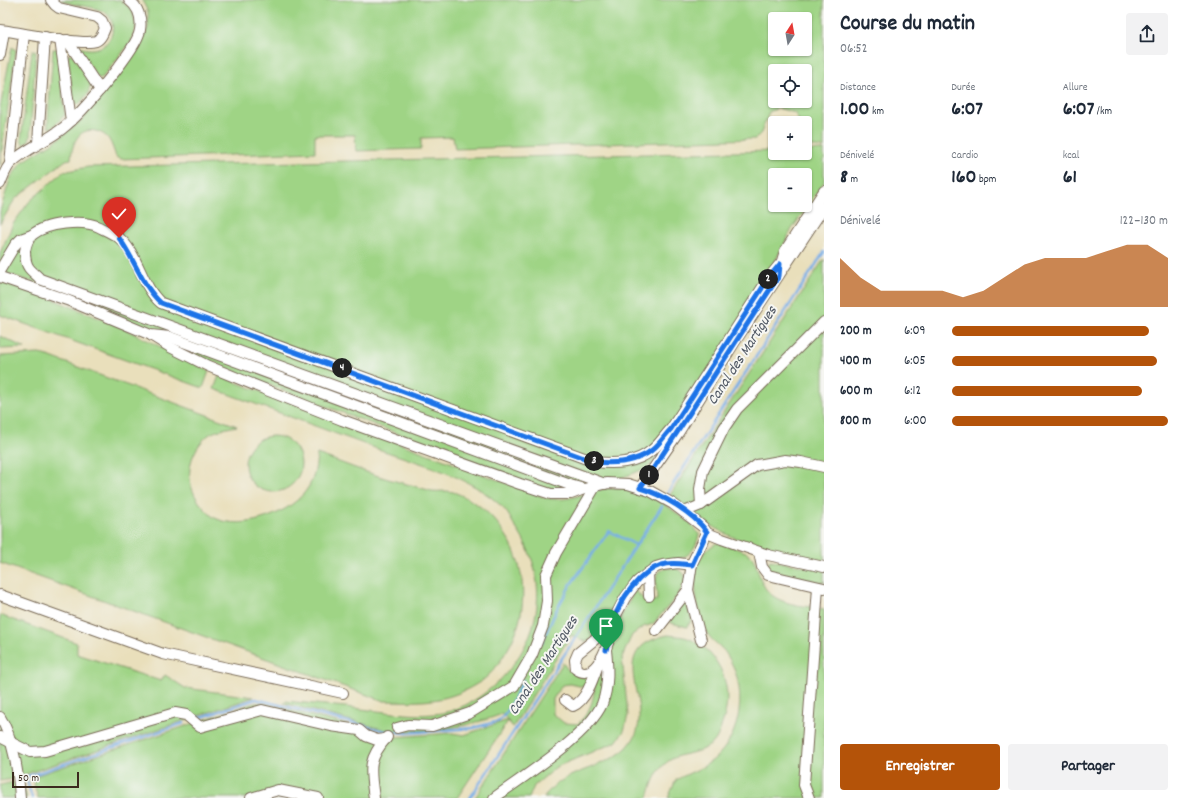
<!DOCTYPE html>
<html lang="fr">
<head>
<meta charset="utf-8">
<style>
  body { margin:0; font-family:Dekko,sans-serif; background:#f2f2f3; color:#1f2937; height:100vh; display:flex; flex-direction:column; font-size:15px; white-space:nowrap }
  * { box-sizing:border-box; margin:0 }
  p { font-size:13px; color:#747a83 }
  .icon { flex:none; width:22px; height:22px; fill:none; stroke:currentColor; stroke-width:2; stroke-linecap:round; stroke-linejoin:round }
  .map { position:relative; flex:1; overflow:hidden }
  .details { display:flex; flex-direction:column; background:#fff; width:360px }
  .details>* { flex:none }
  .needle { width:26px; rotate:11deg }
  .controls { position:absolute; left:768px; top:12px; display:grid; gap:8px }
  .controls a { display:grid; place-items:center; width:44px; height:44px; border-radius:4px; background:#fff; box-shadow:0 1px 3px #0004; font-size:20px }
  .scale { position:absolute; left:12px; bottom:10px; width:67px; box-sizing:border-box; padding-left:4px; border:2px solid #3b2a1e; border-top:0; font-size:11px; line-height:14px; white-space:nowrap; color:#3b2a1e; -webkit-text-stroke:3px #f6f6f2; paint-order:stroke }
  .pin { position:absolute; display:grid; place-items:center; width:34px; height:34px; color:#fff; margin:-41px -17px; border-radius:50% 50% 50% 0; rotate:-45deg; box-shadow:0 0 4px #0007 }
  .pin .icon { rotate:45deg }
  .km { position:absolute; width:20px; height:20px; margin:-10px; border-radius:50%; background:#222; color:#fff; font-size:11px; line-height:20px; text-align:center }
  .round { display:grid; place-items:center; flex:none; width:42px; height:42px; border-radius:4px; background:#f2f2f3 }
  .overview { display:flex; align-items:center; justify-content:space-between; height:68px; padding:0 16px }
  h1 { font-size:22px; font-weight:700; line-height:30px }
  .figures { display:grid; grid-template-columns:repeat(3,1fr); gap:6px; height:68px; padding:4px 16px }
  .figures div { display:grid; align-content:center }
  .figures b { font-size:20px; font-weight:700 }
  .figures small { font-size:11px; font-weight:400 }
  .figures p { font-size:11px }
  .chart { height:112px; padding:8px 16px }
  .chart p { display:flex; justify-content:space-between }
  .chart svg { width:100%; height:72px; margin-top:4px; fill:#b45309; opacity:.7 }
  .primary-button { display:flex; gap:8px; margin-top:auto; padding:8px 16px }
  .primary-button a { flex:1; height:46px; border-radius:4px; background:#b45309; color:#fff; font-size:16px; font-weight:700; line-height:46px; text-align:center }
  .primary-button a+a { background:#f2f2f3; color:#1f2937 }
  ul { padding:0 16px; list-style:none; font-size:13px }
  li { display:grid; grid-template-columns:64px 48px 1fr; align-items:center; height:30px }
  li i { height:10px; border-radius:5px; background:#b45309 }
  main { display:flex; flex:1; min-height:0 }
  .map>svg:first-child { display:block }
</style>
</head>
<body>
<main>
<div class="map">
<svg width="824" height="798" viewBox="0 0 824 798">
  <rect width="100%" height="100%" fill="#f6f6f2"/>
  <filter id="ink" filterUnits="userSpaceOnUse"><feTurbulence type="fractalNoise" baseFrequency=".025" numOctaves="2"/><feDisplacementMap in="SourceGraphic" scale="8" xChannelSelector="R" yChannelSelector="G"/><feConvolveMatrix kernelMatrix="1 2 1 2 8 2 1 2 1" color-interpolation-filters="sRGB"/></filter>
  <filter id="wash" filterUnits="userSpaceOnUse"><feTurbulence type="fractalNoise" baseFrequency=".012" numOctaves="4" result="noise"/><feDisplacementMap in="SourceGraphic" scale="16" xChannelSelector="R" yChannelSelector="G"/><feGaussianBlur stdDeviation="0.9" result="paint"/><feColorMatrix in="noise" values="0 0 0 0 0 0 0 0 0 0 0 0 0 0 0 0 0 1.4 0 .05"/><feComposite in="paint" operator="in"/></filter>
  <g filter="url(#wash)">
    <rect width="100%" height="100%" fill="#e9dfbb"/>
    <g fill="#9fd485" stroke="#6d7f52" fill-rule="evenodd">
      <path d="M 61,0 L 120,0 L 132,10 L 136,26 L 131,42 L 102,78 L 98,78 L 77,46 C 83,49 91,50 98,48 C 113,44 118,23 106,13 C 95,5 73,7 61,0 Z"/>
      <path d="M 142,0 L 824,0 L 824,148 L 805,146 L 805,123 L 800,123 L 795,113 L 778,108 L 769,112 L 761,133 L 755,139 L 455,149 L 453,137 L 421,138 L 421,149 L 356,151 L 355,135 L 315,135 L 315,152 L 120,159 L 116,157 C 114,151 111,141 107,137 C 104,134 100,132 96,131 C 78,127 72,144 71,159 L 66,160 L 15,199 L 0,224 L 0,211 L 10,179 L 21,163 L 57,140 L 83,119 L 140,47 L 148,27 L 148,12 ZM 775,19 L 805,19 L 805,49 L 775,49 ZM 775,71 L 805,71 L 805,101 L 775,101 Z"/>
      <polygon points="12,47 16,50 0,165 0,108"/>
      <polygon points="53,49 58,49 65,115 52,128 48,127 48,119"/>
      <polygon points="32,51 36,51 36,53 30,137 28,142 23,145 21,139"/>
      <polygon points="72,54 91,83 88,94 78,105 73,101 68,55"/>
      <path d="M 824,150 L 824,182 L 792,229 L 773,265 L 772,279 L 651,465 C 631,477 581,491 557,490 C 551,490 544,488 538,487 L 249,377 L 183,349 L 120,315 L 74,295 L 8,274 L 0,268 L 0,253 L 13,224 L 29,202 L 63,172 L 88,167 L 775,151 L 775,153 L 805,153 L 805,151 ZM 775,175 L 805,175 L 805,205 L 775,205 Z"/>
      <path d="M 824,259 L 824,561 C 799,555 773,551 749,543 C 719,534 693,515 670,495 Z"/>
      <polygon points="0,282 50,298 123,328 209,371 203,388 0,315"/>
      <polygon points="0,336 25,348 0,349"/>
      <path d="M 39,354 L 48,356 L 237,426 C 227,428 214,430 206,437 C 185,458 184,487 204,508 C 207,511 211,516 215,518 C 243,532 294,513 309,486 C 315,476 316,465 317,454 C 340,462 364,472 388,479 C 403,483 417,487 432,491 C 439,492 446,490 453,492 C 463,495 474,502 482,508 C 526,544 536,608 504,655 C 499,664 491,674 483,680 C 449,703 424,702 384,701 L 0,563 L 0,356 Z"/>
      <path d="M 219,376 L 546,498 C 562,501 572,498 587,493 C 621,483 639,487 667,506 C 679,515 691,522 699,534 C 693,567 668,556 647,569 C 619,586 612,623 587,642 L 571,635 L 513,727 L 508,721 L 457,798 L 38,798 L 32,777 L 255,703 L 261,703 L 395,737 L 452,733 L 464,735 L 508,720 L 502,714 C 466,728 425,733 386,730 L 284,703 L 285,701 C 313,704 341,706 369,710 C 394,713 418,717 442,713 C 464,709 483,696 499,681 C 542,638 551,579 516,528 C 512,522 509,514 504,509 C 473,476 415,462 372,447 C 320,428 267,408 214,389 Z"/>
      <circle cx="273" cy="464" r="28"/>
      <path d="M 717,543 C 727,545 741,549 749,554 C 759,561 757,585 773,596 C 787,606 808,606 824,609 L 824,798 L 668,798 L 676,780 C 688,773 702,769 713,760 C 743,735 748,687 727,655 C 722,646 711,641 707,633 C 698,618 691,578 698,562 C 702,554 709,547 717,543 Z"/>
      <polygon points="770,560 824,570 824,583 773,571 769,569 768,564"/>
      <path d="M 669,568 C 679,569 684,570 686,580 L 678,595 L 653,624 L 643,627 L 632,635 L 622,657 L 628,715 L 624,731 L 616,742 L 556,767 L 534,786 L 529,798 L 475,798 L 563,663 L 568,670 L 577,674 L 589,675 L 584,687 L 570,684 L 562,685 L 553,699 L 553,714 L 564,723 L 578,724 C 598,703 591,693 599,669 C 608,641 621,616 635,590 L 646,602 L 657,600 C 657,585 650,571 669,568 Z"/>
      <polygon points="685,598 692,620 687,627 671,623 671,619"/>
      <polygon points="0,615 77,643 77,654 161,681 165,675 185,688 254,697 20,776 0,714"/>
      <path d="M 668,635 C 676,636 685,636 692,640 C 721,655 733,687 724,718 C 721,726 719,737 713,743 C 706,749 696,752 687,754 C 662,758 654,775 648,798 L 544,798 C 561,766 618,771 635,736 C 653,699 602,649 668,635 Z"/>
      <polygon points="0,722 8,747 13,779 0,781"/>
      <polygon points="14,782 22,783 27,798 0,798 0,785"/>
    </g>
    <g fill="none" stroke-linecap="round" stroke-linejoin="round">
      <g stroke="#78aee7" stroke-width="2.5">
        <polyline points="668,492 824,252"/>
        <polyline points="542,642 558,607 571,584 609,531 636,545"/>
        <polyline points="199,718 256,699 384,731 407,733 473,728 499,721 507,712 523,680"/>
        <polyline points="32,798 26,777 184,723"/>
        <polyline points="470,798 662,506"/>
      </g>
    </g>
  </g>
  <g filter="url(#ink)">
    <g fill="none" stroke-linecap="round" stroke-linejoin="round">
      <g stroke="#786955" stroke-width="12">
        <g id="minor">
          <path d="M 0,30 C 19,32 82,46 96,41 C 101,39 103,33 105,28 L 102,21 L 97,17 L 59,8 L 55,5 L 51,0"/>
          <polyline points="60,39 71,121"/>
          <polyline points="67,40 100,90"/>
          <polyline points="0,55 4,31"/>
          <polyline points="38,143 45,37"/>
          <polyline points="10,163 24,34"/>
          <path d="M 0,184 C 3,177 6,167 12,162 C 27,148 47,141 63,128 C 80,115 137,50 140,30 C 142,18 138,7 129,0"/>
          <polyline points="0,270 15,245 21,239 32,235"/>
          <polyline points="779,271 785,251 824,191"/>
          <polyline points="0,277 67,300 151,335 170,337 570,485 584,489 607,483 628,484 650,491 673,504 703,527 707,533 722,539 768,555 824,567"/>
          <polyline points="152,336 170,347 208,366 269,391 342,420 520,484 551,494 571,494 584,489"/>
          <path d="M 605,484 L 40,279 C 37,275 32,272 29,268 C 26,264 25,256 25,251 C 26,245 28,239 32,235 C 46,223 83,219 99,227 C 105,230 112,233 118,237 C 138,252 141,286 161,303 L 595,462 C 615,464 636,464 652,450 C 659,445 665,435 671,429 L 770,276 L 780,264"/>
          <polyline points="640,488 678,433 734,343 824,207"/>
          <polyline points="701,505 700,489 703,471 724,428 737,409 824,322"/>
          <polyline points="684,512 701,505 757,465 785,460 801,462 824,467"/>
          <polyline points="759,552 762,567 768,575 824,588"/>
          <polyline points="648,573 649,596"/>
          <polyline points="688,590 692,563 707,533"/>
          <polyline points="0,595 163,654 343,693"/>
          <path d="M 614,619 C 612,633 599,685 576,669 L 575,660 L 578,653 L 594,640 L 614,619 L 625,598 L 637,582 L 656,567 L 663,565 L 678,563 L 692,565"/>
          <polyline points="656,631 688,590 701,640"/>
          <path d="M 565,700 L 573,706 C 587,700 594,676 599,662"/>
          <path d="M 0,717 C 13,737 19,775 20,798"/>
          <polyline points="397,728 408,725 432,726 470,713 514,686 532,655 543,626 547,601 546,575 556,553 595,487"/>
          <polyline points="0,737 30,752 45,751 175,713 186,715 200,727 262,710 331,726 359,730 366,736 377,740 386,739"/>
          <polyline points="251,798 278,790 318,798"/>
          <path d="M 374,798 C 370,769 367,760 387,737"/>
          <path d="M 494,798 C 524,776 587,737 602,704 C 609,687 608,668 606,650"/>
          <polyline points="809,798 804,785 818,587"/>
        </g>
      </g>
      <use href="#minor" stroke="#fff" stroke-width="10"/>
    </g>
  </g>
  <g fill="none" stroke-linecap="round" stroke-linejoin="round" filter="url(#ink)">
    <g stroke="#fff" stroke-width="8">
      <path id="route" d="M 119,238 C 134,258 142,286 161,303 L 595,462 C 615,464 636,463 652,450 C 659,445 665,435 671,429 L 770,276 L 780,264 L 779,276 C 732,346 688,418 640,488 C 662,494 694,514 707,532 L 692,565 C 682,564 671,562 661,565 C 640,572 620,599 614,620 C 611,630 609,640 606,650"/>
    </g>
    <use href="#route" stroke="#1a73e8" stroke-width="5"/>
  </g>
  <g text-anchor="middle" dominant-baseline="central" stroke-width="4" stroke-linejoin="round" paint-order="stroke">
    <g font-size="15" font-style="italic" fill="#505864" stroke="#f6f6f2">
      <text transform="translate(743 356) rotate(-57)">Canal des Martigues</text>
      <text transform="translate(544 666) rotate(-57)">Canal des Martigues</text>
    </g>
  </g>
</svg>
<div class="controls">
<a><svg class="needle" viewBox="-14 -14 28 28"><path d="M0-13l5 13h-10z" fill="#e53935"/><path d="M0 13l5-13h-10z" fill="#747a83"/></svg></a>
<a><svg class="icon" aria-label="locate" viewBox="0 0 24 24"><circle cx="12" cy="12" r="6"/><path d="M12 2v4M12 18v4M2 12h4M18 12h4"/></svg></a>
<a>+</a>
<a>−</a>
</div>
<div class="scale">50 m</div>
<div class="pin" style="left:606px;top:650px;background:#1e9e55"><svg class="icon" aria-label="arrive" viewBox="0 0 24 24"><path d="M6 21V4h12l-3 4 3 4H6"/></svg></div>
<div class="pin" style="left:119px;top:238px;background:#d93025"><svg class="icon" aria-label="check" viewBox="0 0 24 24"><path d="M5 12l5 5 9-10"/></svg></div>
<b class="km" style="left:649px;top:475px">1</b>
<b class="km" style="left:768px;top:279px">2</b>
<b class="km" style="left:594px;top:461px">3</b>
<b class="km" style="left:342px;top:368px">4</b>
</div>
<section class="details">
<div class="overview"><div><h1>Course du matin</h1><p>06:52</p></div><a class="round"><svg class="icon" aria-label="share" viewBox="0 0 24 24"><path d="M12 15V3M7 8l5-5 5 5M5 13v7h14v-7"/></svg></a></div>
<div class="figures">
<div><p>Distance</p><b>1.00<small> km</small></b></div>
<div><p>Durée</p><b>6:07</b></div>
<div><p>Allure</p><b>6:07<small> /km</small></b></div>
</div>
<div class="figures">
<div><p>Dénivelé</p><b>8<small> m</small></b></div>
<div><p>Cardio</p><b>160<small> bpm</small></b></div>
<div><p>kcal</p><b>61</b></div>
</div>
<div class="chart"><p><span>Dénivelé</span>122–130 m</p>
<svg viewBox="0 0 160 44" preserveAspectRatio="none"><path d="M0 44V14L10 26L20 34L30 34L40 34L50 34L60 38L70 34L80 26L90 18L100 14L110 14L120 14L130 10L140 6L150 6L160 14V44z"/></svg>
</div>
<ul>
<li><b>200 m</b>6:09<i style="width:91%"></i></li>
<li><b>400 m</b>6:05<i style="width:95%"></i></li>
<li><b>600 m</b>6:12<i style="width:88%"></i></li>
<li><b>800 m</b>6:00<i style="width:100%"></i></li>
</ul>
<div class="primary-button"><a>Enregistrer</a><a>Partager</a></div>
</section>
</main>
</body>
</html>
